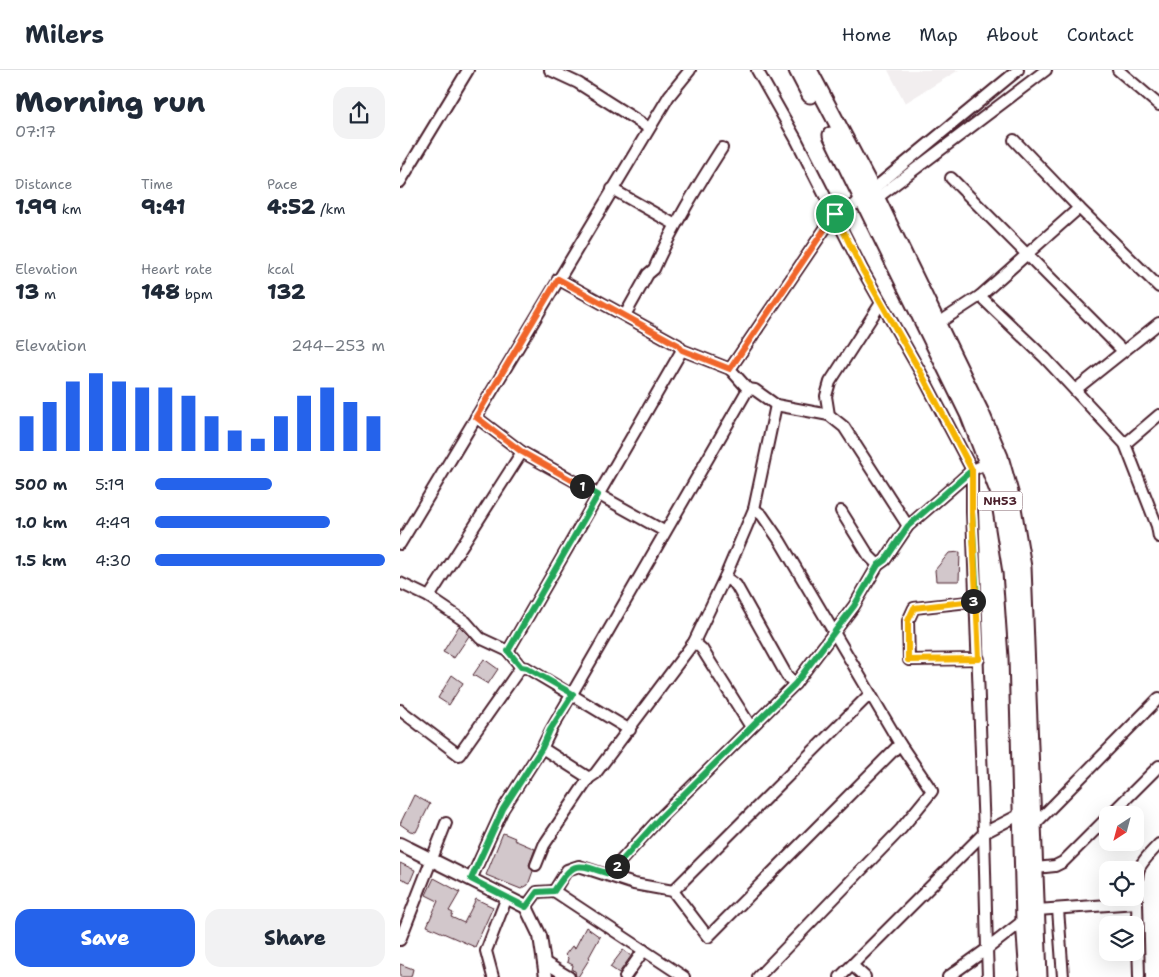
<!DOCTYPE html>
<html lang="en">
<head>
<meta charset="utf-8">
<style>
  body { margin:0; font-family:"Shantell Sans",sans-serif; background:#f2f2f3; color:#1f2937; height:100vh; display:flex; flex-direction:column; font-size:19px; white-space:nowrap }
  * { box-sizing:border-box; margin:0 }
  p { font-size:16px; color:#747a83 }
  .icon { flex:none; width:28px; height:28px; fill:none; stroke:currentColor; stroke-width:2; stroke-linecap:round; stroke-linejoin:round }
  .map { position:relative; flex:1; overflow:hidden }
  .details { display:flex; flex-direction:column; background:#fff; width:400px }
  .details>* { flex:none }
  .needle { width:32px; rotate:216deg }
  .fabs { position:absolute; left:699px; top:736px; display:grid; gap:10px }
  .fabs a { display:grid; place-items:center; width:45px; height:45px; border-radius:10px; background:#fff; box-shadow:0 5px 20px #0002; font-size:25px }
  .pin { position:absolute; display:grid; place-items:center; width:42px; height:42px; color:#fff; margin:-21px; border:2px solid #fff; border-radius:50%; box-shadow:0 1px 5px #0007 }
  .km { position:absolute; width:25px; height:25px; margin:-12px; border-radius:50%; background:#222; color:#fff; font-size:14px; line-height:25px; text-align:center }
  .round { display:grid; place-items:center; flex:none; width:52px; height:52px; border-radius:15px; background:#f2f2f3 }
  .head { display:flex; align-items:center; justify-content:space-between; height:85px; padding:0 15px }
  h1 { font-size:28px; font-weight:800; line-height:38px }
  .figures { display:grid; grid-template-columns:repeat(3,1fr); gap:8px; height:85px; padding:5px 15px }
  .figures div { display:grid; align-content:center }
  .figures b { font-size:21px; font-weight:800 }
  .figures small { font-size:14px; font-weight:400 }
  .figures p { font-size:14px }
  .chart { height:140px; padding:10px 15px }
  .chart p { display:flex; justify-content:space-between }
  .chart svg { width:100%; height:90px; margin-top:5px; stroke:#2563eb; stroke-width:6 }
  .primary-button { display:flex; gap:10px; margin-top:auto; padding:10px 15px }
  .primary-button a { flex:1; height:58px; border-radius:15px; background:#2563eb; color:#fff; font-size:20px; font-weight:800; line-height:58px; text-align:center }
  .primary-button a+a { background:#f2f2f3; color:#1f2937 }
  ul { padding:0 15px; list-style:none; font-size:16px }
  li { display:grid; grid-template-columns:80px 60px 1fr; align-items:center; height:38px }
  li i { height:12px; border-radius:6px; background:#2563eb }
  header { display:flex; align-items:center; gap:30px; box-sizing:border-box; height:70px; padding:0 25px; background:#fff; border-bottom:1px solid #e0e1e3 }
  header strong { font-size:24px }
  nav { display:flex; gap:28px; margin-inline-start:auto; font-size:18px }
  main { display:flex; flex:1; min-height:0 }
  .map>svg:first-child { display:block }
</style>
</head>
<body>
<header>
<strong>Milers</strong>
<nav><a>Home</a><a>Map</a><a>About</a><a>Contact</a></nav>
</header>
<main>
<section class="details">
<div class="head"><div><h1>Morning run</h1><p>07:17</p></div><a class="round"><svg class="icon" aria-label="share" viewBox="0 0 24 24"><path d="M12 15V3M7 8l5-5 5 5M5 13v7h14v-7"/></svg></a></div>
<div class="figures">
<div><p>Distance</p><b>1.99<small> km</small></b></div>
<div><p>Time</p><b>9:41</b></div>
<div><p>Pace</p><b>4:52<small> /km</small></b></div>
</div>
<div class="figures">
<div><p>Elevation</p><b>13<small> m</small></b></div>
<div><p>Heart rate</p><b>148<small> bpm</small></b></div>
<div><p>kcal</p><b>132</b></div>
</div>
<div class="chart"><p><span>Elevation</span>244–253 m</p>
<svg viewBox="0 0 160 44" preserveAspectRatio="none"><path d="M5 44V27M15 44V20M25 44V10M35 44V6M45 44V10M55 44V13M65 44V13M75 44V17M85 44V27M95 44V34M105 44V38M115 44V27M125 44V17M135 44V13M145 44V20M155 44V27"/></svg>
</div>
<ul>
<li><b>500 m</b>5:19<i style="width:51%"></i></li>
<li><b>1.0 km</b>4:49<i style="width:76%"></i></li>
<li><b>1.5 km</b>4:30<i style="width:100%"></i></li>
</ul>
<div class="primary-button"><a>Save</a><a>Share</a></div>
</section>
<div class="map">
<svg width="759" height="907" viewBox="0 0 759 907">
  <rect width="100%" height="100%" fill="#fff"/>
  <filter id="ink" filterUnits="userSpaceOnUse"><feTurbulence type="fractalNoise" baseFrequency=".02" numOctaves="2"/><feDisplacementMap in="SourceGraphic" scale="10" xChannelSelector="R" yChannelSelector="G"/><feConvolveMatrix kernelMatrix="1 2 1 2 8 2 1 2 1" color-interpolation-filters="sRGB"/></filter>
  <g filter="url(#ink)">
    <polygon fill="#f2eeef" points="488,0 559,0 505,33"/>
    <g fill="#d2c7cb" stroke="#4a1f2b">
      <polygon points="560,482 559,511 536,511 535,500 549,483"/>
      <polygon points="59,556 69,566 54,588 43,582"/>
      <polygon points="84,589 98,599 88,614 73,605"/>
      <polygon points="52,605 63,613 49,635 38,628"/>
      <polygon points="14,725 30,734 16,762 10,761 0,754"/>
      <polygon points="103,763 115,768 114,770 135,779 129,795 133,801 128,815 121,819 86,805"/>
      <polygon points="0,793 15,800 10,812 0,808"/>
      <polygon points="34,808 60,822 49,841 53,843 51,847 64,853 76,829 93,837 75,877 27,856 38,831 26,825"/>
      <polygon points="186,857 200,867 189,887 190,888 178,907 176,907 175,901 172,900 173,895 167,892 168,888 165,885 172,876 175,878"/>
      <polygon points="223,880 231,886 219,903 210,897"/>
      <polygon points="0,894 13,899 11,907 0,907"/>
    </g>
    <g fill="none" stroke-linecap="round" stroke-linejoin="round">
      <g stroke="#4a1f2b" stroke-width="14">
        <g id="minor">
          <polyline points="150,0 178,13 249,58"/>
          <polyline points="357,0 396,69 462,199 521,303 572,400 572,442 584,763 440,907"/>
          <polyline points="718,0 759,35"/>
          <polyline points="614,70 679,138"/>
          <polyline points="551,108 722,280"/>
          <polyline points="0,112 68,0"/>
          <polyline points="212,119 274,154"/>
          <polyline points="473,131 646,0"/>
          <polyline points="158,209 278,275 282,280 330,299 348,319 355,320 376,335 429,345"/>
          <polyline points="580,226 679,138 759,217"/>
          <polyline points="481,233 430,312 426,326 429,345 444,357 508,456"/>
          <path d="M 225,245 L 248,204 L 254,199 C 273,156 297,117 322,78"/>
          <polyline points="537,254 580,226 645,288 725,374 757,456 759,467"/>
          <polyline points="330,299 435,144 456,134 461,127 471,121 618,0"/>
          <polyline points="675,320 759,253"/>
          <polyline points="76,347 122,382 264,461"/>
          <polyline points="725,374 759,345"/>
          <polyline points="354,439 362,445 380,471 500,674 532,721 501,759 358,907"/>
          <polyline points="441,441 469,486 478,495"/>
          <polyline points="0,474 269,26 290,0"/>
          <polyline points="325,507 336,515 387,606 395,614"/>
          <polyline points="0,513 29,527 66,552 80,568 108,581 121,597 127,598 230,660"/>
          <polyline points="29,527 122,382"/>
          <polyline points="577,531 514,538 508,551 509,590 579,589"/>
          <polyline points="294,572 302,579 351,657"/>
          <polyline points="108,581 282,280"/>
          <polyline points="0,640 59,685 121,597"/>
          <polyline points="142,678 189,708"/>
          <polyline points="710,745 759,696"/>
          <polyline points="634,755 759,628"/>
          <polyline points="136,795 144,775 189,708 195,704 294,572 325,507 354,439 376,335"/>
          <polyline points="636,798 655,796 663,792 708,747"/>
          <polyline points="213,805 217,795 260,748 395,614 454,536 478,495 485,490 508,456 561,410 572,400 589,393"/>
          <polyline points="71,809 103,739 142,678 151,660 348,319"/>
          <polyline points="154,821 284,907"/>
          <polyline points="273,821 470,624"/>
          <polyline points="737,833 739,907"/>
          <polyline points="126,837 137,822 154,821 167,800 179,796 234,814 273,821 308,867 500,674"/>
          <polyline points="658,839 663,907"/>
          <polyline points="0,870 46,753"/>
          <path d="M 587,879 L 637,840 L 737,833 C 736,798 735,799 759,774"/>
          <polyline points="587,879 584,763 623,743"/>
          <polyline points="144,892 169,907"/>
          <polyline points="453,896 465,907"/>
          <polyline points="93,907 86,881 107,827"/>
          <polyline points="225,907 244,880"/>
          <polyline points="548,907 587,879 588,907"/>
        </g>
      </g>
      <g stroke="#4a1f2b" stroke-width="16">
        <polyline id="major" points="0,774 126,837 140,866 146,907"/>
      </g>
      <g stroke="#4a1f2b" stroke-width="19">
        <g id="highway">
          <polyline points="397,0 410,25"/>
          <polyline points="409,0 477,129 581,343 600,387 611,426 623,497 639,907"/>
          <polyline points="431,65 569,346 598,421 611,502 617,587 624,850 628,907"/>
        </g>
      </g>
      <use href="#minor" stroke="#fff" stroke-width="10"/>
      <use href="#major" stroke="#fff" stroke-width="12"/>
      <use href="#highway" stroke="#fff" stroke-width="15"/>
    </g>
  </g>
  <g fill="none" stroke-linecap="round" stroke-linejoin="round" filter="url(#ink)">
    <g stroke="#fff" stroke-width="10">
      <polyline id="split-1" points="182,416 122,382 76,347 158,209 278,275 282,280 330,299 435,144"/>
    </g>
    <g stroke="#fff" stroke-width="10">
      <path id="split-2" d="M 182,416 L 198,425 L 108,581 L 121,597 L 127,598 L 173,624 L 150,660 L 142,678 L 103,739 L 71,809 L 126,837 L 137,822 L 154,821 C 176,787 177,795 213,805 L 217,796"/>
    </g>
    <g stroke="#fff" stroke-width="10">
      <polyline id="split-3" points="217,796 260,748 395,614 454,536 478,495 485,490 508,456 572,400 572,442 577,531 573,531"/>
    </g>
    <g stroke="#fff" stroke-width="10">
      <polyline id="split-4" points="435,144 462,199 521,303 572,400 572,442 579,589 508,590 508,551 514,538 573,531"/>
    </g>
    <use href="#split-1" stroke="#f0652b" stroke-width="6"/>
    <use href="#split-2" stroke="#22a559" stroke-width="6"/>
    <use href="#split-3" stroke="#22a559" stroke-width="6"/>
    <use href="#split-4" stroke="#f5b400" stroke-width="6"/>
  </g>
  <g text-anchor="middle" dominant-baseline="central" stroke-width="4" stroke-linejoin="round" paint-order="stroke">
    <rect fill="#fff" stroke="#80626b" stroke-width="1" x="577.5" y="421.5" width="45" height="19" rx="4"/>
    <g font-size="12" font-weight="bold" fill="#4a1f2b">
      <text x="600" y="431">NH53</text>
    </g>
  </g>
</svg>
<div class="fabs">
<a><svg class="needle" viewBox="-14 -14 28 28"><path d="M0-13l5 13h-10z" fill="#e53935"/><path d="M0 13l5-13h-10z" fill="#747a83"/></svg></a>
<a><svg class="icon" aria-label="locate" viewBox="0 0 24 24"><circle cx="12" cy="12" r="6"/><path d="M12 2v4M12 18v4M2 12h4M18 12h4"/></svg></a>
<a><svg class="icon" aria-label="layers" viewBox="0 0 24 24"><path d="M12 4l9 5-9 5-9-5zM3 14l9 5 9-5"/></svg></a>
</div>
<div class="pin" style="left:435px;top:144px;background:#1e9e55"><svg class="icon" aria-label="arrive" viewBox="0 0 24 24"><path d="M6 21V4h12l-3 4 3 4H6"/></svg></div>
<b class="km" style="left:182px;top:416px">1</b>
<b class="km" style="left:217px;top:796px">2</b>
<b class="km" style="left:573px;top:531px">3</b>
</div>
</main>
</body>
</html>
